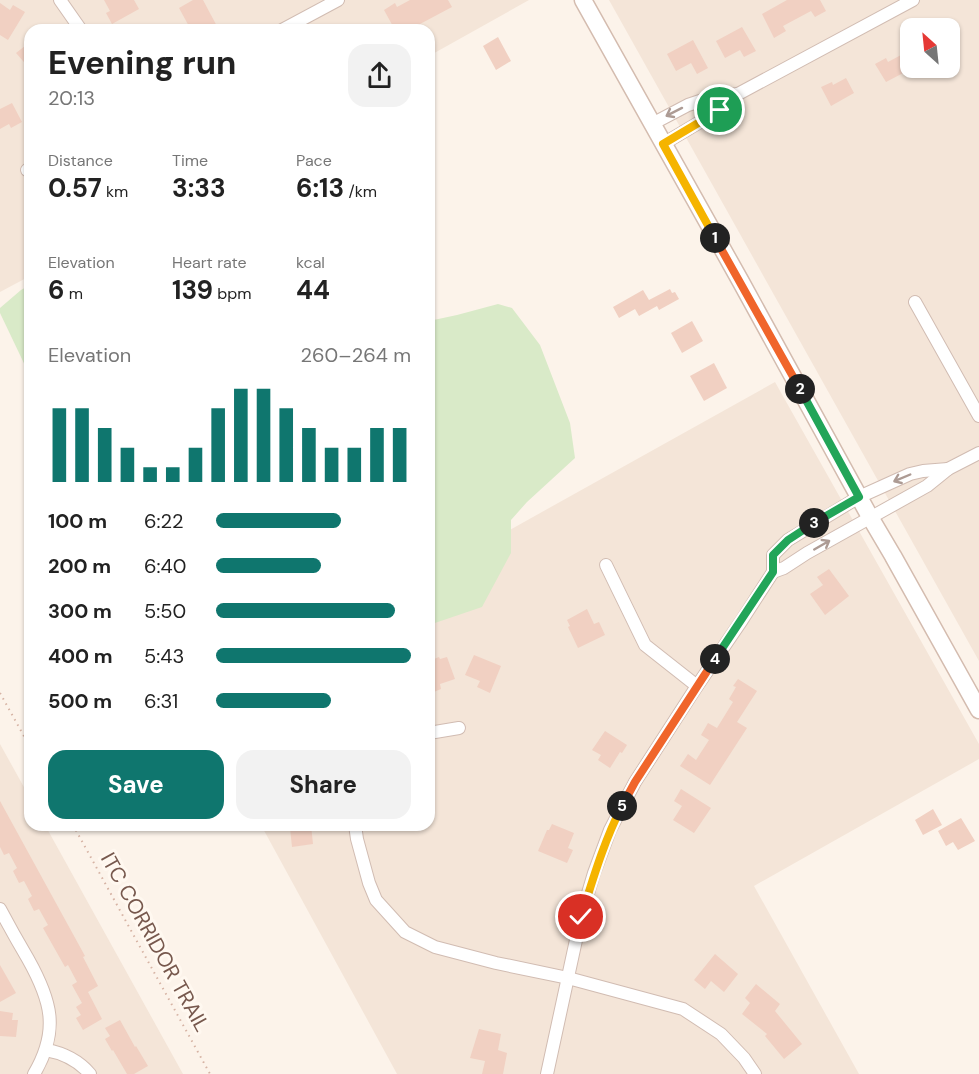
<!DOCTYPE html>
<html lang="en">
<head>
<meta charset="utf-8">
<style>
  body { margin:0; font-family:"DM Sans",sans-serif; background:#f2f2f2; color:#222; height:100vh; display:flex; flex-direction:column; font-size:22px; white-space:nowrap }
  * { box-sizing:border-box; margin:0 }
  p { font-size:20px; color:#767676 }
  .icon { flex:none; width:33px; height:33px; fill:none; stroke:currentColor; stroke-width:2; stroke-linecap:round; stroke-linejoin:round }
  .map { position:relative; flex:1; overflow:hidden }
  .sheet { position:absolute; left:24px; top:24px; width:411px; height:807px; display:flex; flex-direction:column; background:#fff; border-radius:18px; box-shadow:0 2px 4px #0004 }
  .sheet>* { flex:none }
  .needle { width:39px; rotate:333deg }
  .fabs { position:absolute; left:900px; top:18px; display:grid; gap:12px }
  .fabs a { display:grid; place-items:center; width:60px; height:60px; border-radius:12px; background:#fff; box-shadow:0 2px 4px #0004; font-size:30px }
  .pin { position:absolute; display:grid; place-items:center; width:51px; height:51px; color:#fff; margin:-26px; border:3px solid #fff; border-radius:50%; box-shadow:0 2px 6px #0007 }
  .km { position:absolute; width:30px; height:30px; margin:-15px; border-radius:50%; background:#222; color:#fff; font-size:16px; line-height:30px; text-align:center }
  .round { display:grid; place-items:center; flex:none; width:63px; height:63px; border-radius:18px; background:#f2f2f2 }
  .headline { display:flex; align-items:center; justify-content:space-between; height:102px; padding:0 24px }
  h1 { font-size:33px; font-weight:700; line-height:45px }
  .figures { display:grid; grid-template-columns:repeat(3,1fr); gap:9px; height:102px; padding:6px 24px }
  .figures div { display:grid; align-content:center }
  .figures b { font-size:26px; font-weight:700 }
  .figures small { font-size:16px; font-weight:400 }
  .figures p { font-size:16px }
  .chart { height:168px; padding:12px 24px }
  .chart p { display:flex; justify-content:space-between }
  .chart svg { width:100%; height:108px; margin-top:6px; stroke:#0f766e; stroke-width:6 }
  .button { display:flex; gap:12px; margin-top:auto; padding:12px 24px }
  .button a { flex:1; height:69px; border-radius:18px; background:#0f766e; color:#fff; font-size:24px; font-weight:700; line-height:69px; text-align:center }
  .button a+a { background:#f2f2f2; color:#222 }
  ul { padding:0 24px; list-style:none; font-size:20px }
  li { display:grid; grid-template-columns:96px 72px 1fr; align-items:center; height:45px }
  li i { height:15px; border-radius:8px; background:#0f766e }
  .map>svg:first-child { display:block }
</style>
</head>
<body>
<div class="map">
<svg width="979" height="1074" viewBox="0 0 979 1074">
  <rect width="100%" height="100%" fill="#fcf3ea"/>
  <g fill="#f4e5d8" fill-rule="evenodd">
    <polygon points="0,0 529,0 429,56 429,30 30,30 30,276 0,292"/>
    <path d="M 609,0 L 979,0 L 979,661 L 792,327 ZM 910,28 L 950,28 L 950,68 L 910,68 Z"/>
    <polygon points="775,382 979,744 979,759 754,886 859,1074 397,1074 261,825 429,825 429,575"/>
    <polygon points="0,744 30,798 30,825 45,825 183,1074 0,1074"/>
  </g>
  <g fill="#d9eac8">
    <polygon points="30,285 30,376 0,313 0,308 21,290"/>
    <polygon points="498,304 512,308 540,345 570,423 575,458 527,502 511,520 511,553 482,607 429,625 429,321 457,315"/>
  </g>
  <g fill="#f1d0c2">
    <polygon points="104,0 134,0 139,9 112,24 106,13 110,11"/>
    <polygon points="193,0 203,0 219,30 191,30 179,8"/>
    <polygon points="410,0 448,0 452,7 420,24 421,26 414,30 395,30 384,10 395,3 397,7"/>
    <polygon points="787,0 820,0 826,11 815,17 811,11 783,26 786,31 774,38 762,14"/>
    <polygon points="0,3 10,10 13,5 25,12 8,40 0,35"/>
    <polygon points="742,27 756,51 744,57 740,50 725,58 716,41"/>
    <polygon points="498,37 511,61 496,70 483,46"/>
    <polygon points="693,40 708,68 697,74 691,63 676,71 667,54"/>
    <polygon points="30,42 30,69 16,53"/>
    <polygon points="901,55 909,70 886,82 875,64 886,58 888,62"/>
    <polygon points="846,78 854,93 831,106 821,87 832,82 833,85"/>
    <polygon points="12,103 22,122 11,128 9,124 0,129 0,109"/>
    <polygon points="670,289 672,293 675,292 679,299 659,310 657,306 639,316 635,309 619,318 613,307 643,290 649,300"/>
    <polygon points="692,321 703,341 682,353 671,333"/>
    <polygon points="714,363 727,388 704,401 690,376"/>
    <polygon points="829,569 849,596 825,615 810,594 823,585 817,577"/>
    <polygon points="587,609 594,624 599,622 605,635 578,648 568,627 570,626 567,620"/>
    <polygon points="474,655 501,666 490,693 477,687 480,681 465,675"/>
    <polygon points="439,657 440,659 447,657 455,679 440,684 441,689 429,694 429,661"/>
    <polygon points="738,679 757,691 737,722 747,728 710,785 680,766 688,754 696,760 709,740 701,735 708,723 717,728 733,702 729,699 736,687 733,686"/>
    <polygon points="605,731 627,745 622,753 620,752 610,768 598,760 601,755 592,750"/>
    <polygon points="681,789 711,808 694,833 673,820 682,806 674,801"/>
    <polygon points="0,801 85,956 83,957 98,986 88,992 102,1019 83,1030 76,1018 81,1015 76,1007 82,1003 72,985 77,982 68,965 65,967 43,928 48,925 39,909 34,911 28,899 32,896 24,881 19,883 13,871 17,868 9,853 4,855 0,847"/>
    <polygon points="933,809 942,825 923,835 915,820"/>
    <polygon points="961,818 975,841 958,850 953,842 946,846 938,831"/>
    <polygon points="552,824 574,833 568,848 573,850 567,863 538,851 547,830 549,830"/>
    <polygon points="295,825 311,825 313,844 292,847 290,828 296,828"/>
    <polygon points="715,954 738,974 724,992 711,981 705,989 694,980"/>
    <polygon points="0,965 16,993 0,1002"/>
    <polygon points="756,984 780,1004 775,1011 802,1044 784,1059 765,1036 767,1034 742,1014 750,1003 745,998"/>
    <polygon points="0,1011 13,1013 12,1020 18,1020 16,1037 0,1036"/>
    <polygon points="120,1020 135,1047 136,1046 148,1066 134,1074 127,1074 113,1050 112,1051 105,1039 110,1036 105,1028"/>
    <polygon points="479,1029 501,1034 498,1050 507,1053 503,1074 482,1074 485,1061 470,1058"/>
  </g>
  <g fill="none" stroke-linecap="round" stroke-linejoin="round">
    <g stroke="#d1bcb2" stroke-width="14">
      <g id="street">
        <polyline points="60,0 81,30"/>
        <polyline points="282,30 338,0"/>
        <polyline points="652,124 688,105 712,97 738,94"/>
        <polyline points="663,144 720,110 738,94 913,0"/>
        <polyline points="27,170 30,168"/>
        <polyline points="915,302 979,416"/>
        <polyline points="606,565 645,645 697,686"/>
        <polyline points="773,572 784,568 807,553 927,486 948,469 979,453"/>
        <polyline points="429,733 459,728"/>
        <polyline points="355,825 357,839 369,883 376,900 405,932 435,947 496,963 568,978 683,1009 721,1034 744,1058 755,1074"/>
        <path d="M 0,909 C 9,926 18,942 28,959 C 51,1000 60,1030 34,1074"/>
        <path d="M 46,1050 C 63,1053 78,1060 90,1074"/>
        <polyline points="547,1074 581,917 594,873 610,830 635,782 697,686 742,620 773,572 773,555 788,540 859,497 910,474 923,471 948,469"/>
      </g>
    </g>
    <g stroke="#d4bcaf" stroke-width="19">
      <polyline id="secondary" points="583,0 741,282 870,517 893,556 979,710"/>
    </g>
    <g stroke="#d6b3a4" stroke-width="2" stroke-dasharray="1.5 4.5" stroke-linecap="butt">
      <polyline points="0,693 30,747"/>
      <polyline points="73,825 210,1074"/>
    </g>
    <use href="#street" stroke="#fff" stroke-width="12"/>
    <use href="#secondary" stroke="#fff" stroke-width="16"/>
  </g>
  <defs><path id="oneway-shaft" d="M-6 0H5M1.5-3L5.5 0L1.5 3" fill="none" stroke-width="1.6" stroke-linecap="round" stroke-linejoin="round" transform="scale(1.5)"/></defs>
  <g stroke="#ad9b94">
    <use href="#oneway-shaft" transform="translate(674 112) rotate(153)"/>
    <use href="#oneway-shaft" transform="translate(902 478) rotate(157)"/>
    <use href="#oneway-shaft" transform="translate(822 545) rotate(-30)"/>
  </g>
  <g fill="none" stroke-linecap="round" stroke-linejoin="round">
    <g stroke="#fff" stroke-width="12">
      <polyline id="split-1" points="715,238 663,144 720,110"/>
    </g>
    <g stroke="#fff" stroke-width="12">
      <polyline id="split-2" points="715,238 800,389"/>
    </g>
    <g stroke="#fff" stroke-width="12">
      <polyline id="split-3" points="800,389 859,497 814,523"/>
    </g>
    <g stroke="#fff" stroke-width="12">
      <polyline id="split-4" points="715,659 773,572 773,555 788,540 814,523"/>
    </g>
    <g stroke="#fff" stroke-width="12">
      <polyline id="split-5" points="622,806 635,782 715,659"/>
    </g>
    <g stroke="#fff" stroke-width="12">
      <path id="split-6" d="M 581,917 C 593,879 604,841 622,806"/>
    </g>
    <use href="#split-1" stroke="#f5b400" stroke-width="8"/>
    <use href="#split-2" stroke="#f0652b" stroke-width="8"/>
    <use href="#split-3" stroke="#22a559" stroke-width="8"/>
    <use href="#split-4" stroke="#22a559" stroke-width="8"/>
    <use href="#split-5" stroke="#f0652b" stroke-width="8"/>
    <use href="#split-6" stroke="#f5b400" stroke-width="8"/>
  </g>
  <g text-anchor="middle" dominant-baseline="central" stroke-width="6" stroke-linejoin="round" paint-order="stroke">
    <g font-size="21" fill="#77584d" stroke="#fff8f0">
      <text transform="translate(155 942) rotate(61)">ITC CORRIDOR TRAIL</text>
    </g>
  </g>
</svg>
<div class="fabs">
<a><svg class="needle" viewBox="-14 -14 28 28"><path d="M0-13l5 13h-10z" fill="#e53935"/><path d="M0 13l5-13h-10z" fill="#767676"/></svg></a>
</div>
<div class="pin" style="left:720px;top:110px;background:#1e9e55"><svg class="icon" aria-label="arrive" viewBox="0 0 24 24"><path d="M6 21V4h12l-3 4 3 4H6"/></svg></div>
<div class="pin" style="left:581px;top:917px;background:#d93025"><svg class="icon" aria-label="check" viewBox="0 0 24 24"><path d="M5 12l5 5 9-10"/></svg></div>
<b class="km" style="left:715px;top:238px">1</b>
<b class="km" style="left:800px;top:389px">2</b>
<b class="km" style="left:814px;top:523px">3</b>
<b class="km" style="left:715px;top:659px">4</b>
<b class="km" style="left:622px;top:806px">5</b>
<section class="sheet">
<div class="headline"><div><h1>Evening run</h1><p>20:13</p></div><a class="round"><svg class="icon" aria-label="share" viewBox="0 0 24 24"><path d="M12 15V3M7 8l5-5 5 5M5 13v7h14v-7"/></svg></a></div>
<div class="figures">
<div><p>Distance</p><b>0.57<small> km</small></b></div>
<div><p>Time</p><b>3:33</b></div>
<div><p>Pace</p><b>6:13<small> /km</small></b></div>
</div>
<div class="figures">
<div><p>Elevation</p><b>6<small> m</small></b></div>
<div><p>Heart rate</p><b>139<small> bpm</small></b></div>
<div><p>kcal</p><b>44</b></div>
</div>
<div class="chart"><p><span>Elevation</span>260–264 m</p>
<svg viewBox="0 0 160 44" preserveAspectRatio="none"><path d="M5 44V14M15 44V14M25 44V22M35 44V30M45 44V38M55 44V38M65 44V30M75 44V14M85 44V6M95 44V6M105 44V14M115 44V22M125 44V30M135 44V30M145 44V22M155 44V22"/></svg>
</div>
<ul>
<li><b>100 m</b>6:22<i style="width:64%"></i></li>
<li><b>200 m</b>6:40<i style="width:54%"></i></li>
<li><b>300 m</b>5:50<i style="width:92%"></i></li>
<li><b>400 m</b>5:43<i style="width:100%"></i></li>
<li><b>500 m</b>6:31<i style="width:59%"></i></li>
</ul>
<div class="button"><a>Save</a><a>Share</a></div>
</section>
</div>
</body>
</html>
